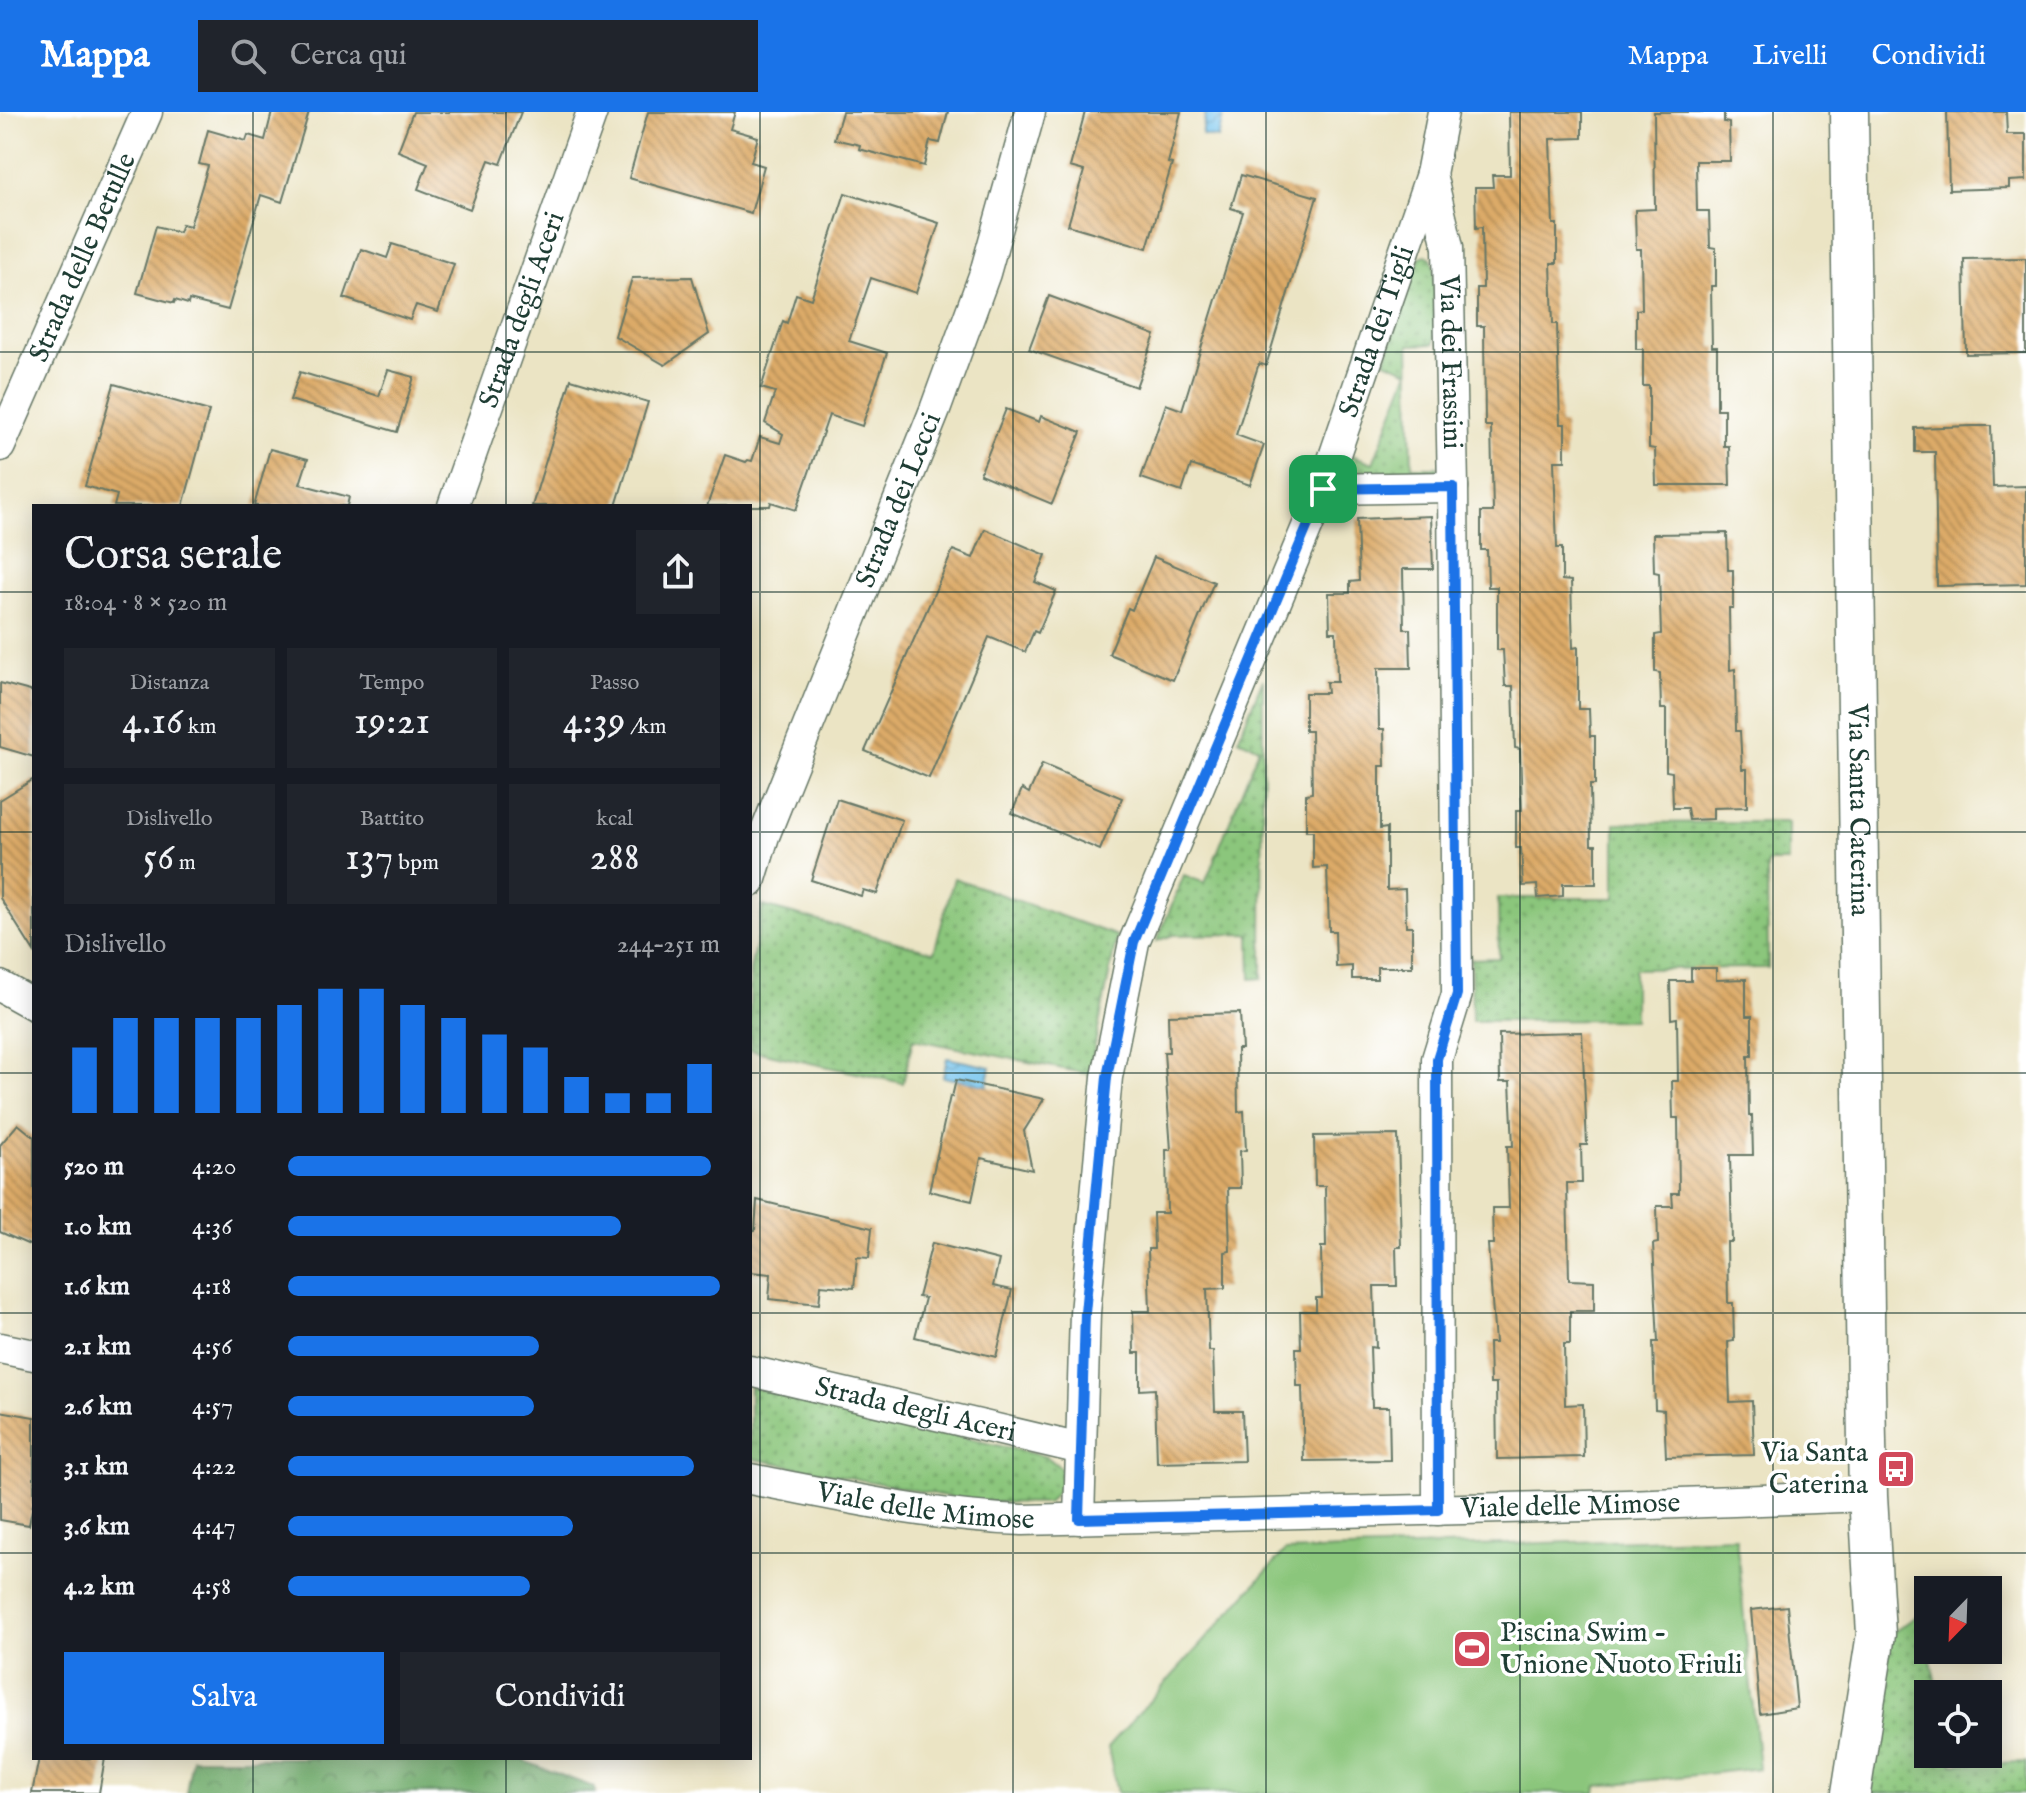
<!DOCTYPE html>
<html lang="it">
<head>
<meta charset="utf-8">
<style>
  body { margin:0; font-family:"IM FELL English",serif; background:#20242c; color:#f1f3f6; height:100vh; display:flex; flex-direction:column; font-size:30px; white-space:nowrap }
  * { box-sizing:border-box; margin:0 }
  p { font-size:26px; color:#9ea1a6 }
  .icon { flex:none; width:44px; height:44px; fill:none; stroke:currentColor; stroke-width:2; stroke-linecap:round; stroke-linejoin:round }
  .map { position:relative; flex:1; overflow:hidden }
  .drawer { position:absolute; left:32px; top:392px; width:720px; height:1256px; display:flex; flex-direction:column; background:#171b24; border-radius:0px; box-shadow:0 4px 20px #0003 }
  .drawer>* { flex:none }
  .needle { width:52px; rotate:203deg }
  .controls { position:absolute; left:1914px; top:1464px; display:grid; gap:16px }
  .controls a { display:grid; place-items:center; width:88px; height:88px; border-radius:0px; background:#171b24; box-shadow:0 4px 20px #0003; font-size:40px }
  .pin { position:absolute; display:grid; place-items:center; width:68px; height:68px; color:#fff; margin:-34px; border-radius:16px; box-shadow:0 4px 12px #0006 }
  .round { display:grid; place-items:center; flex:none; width:84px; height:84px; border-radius:0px; background:#20242c }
  .head { display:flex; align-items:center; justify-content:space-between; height:136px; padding:0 32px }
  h1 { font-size:44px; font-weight:600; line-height:60px }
  .metrics { display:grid; grid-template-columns:repeat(3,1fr); gap:12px; height:136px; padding:8px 32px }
  .metrics div { display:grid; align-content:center; border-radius:0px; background:#20242c; text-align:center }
  .metrics b { font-size:40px; font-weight:600 }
  .metrics small { font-size:22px; font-weight:400 }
  .metrics p { font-size:22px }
  .chart { height:224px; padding:16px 32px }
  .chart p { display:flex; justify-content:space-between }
  .chart svg { width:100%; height:144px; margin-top:8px; stroke:#1a73e8; stroke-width:6 }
  .primary-button { display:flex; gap:16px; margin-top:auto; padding:16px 32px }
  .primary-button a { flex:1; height:92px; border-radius:0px; background:#1a73e8; color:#fff; font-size:32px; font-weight:600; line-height:92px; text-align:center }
  .primary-button a+a { background:#20242c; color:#f1f3f6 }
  ul { padding:0 32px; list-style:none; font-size:26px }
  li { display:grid; grid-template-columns:128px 96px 1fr; align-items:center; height:60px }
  li i { height:20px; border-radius:10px; background:#1a73e8 }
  header { display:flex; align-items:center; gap:48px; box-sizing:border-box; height:112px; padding:0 40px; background:#1a73e8; color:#fff }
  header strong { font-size:38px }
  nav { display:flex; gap:44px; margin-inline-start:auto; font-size:28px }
  .search { width:560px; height:72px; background:#20242c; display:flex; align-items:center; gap:20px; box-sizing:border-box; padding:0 28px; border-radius:0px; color:#9ea1a6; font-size:30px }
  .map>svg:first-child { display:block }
</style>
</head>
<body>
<header>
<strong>Mappa</strong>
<div class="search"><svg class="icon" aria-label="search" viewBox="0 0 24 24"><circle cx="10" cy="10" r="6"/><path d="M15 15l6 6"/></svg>Cerca qui</div>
<nav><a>Mappa</a><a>Livelli</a><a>Condividi</a></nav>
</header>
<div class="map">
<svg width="2026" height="1681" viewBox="0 0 2026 1681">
  <defs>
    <pattern id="grass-dots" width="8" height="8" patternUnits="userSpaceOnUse" patternTransform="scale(2)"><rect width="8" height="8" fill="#8bc67b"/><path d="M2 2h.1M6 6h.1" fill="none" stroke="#71a266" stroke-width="1.8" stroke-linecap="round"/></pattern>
    <pattern id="forest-crowns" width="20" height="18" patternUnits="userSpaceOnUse" patternTransform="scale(2)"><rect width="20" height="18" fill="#70ab6b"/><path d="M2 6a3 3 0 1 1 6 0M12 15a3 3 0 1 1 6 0" fill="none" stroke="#5b8c59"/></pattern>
    <pattern id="water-waves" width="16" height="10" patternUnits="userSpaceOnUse" patternTransform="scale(2)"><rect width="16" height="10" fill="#71c2ed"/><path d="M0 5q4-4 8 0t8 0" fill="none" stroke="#5c9fc1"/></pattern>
    <pattern id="building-back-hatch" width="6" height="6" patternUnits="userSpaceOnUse" patternTransform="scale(2)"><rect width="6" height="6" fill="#dcaa67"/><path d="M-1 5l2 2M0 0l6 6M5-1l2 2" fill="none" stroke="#b28c56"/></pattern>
  </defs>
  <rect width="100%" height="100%" fill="#fff"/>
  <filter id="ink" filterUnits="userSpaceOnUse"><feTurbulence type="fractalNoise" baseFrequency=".0125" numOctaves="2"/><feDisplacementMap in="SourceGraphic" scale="16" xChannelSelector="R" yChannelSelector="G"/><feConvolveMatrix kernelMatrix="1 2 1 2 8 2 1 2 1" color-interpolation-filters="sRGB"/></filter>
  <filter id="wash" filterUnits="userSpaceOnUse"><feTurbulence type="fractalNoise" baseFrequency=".006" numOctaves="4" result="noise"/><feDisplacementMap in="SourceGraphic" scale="32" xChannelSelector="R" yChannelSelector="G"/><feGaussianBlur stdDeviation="1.8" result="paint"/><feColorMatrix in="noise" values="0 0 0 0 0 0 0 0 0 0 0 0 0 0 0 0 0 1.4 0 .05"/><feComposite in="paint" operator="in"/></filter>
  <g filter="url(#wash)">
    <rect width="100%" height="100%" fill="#ebe4c4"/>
    <g fill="url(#grass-dots)" stroke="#558258" stroke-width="2">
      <polygon points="1426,143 1431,146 1434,154 1434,232 1409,233 1412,355 1438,355 1439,367 1341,366 1349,342 1373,351 1409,259 1385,249 1420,145"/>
      <polygon points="1263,567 1262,866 1251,867 1250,822 1173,823 1157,829 1184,763 1205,771 1259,636 1238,627"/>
      <polygon points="1788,710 1788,750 1767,750 1768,856 1634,857 1634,908 1472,909 1471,847 1499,846 1498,786 1615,786 1615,711"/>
      <polygon points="954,766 1117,824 1089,962 913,927 903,971 750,938 750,859 763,794 934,840"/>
      <polygon points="750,1275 1047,1345 1061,1356 1061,1374 1048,1391 975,1390 750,1346"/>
      <polygon points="1917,1504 1927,1529 1938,1582 1928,1582 1928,1642 1951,1642 1953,1652 2026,1650 2026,1681 1868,1681 1892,1521"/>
    </g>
    <polygon fill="url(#forest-crowns)" stroke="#487450" stroke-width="2" points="192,1646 516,1646 593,1675 596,1681 186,1681"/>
    <polygon fill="#8bc67b" stroke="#558258" stroke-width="2" points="1736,1425 1759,1656 1597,1674 1596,1681 1117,1681 1108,1635 1285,1439"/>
    <g fill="url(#water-waves)" stroke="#488090" stroke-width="2">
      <polygon points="1206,0 1224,0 1218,26 1202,23"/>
      <polygon points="947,946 991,955 987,974 943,965"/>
    </g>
    <g id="blocks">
      <g fill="url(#building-back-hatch)">
        <polygon points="272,0 309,0 282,90 261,83 228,198 189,188 188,192 175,188 174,191 137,181 156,114 179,120 182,112 190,114 208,54 199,52 208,18 246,29 248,23 265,28"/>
        <polygon points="413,0 521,0 501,52 489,48 470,97 418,77 428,51 398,39"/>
        <polygon points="648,0 735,0 730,17 758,25 751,50 764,54 751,101 629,66"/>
        <polygon points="842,0 948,0 940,31 930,29 924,54 859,37 860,33 834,27"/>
        <polygon points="1085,0 1181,0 1168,51 1172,52 1147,136 1068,113 1084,59 1070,55"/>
        <polygon points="1509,0 1582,0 1582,26 1550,27 1553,112 1557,112 1557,151 1551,151 1553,212 1557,212 1560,312 1565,312 1565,349 1554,349 1557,436 1562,436 1562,468 1571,469 1573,536 1578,535 1578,597 1589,597 1590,624 1595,624 1595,673 1590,673 1591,733 1596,733 1596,772 1563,772 1563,784 1538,786 1537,773 1523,774 1521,736 1516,736 1516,698 1522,698 1520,637 1515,636 1513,574 1505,574 1503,538 1497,538 1497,475 1488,475 1487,438 1481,438 1481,400 1493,400 1491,314 1485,314 1484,214 1477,214 1477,176 1483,176 1482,115 1476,116 1475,75 1493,75 1492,63 1510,63"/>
        <polygon points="1654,0 1724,0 1724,10 1729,11 1730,49 1696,49 1697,99 1709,99 1710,135 1716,136 1716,174 1711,174 1712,235 1717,235 1717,297 1724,297 1724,334 1729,334 1730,373 1656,373 1655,337 1649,336 1649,274 1643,274 1643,237 1636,237 1636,198 1642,197 1641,137 1636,137 1635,98 1655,97"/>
        <polygon points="1947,0 2006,0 2007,22 2026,22 2026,68 2009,69 2009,76 1949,78"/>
        <polygon points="1241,63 1317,85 1266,254 1259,251 1236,323 1264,333 1250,373 1191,353 1182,380 1141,366 1166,292 1182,298 1243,100 1231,96"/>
        <polygon points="845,81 939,111 916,181 871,166 849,229 887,241 862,314 829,303 796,398 771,390 770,394 707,394 725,343 746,350 748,348 752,349 760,325 780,331 783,322 765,311 775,280 761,276 783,209 787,211 796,182 811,187"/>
        <polygon points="392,132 454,152 438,200 416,193 410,208 344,186 361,137 387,146"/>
        <polygon points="2026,146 2026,241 1966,242 1964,147"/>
        <polygon points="692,165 709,222 665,253 615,224 632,166"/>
        <polygon points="1049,184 1155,223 1136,275 1029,237"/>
        <polygon points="388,258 414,265 397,320 290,288 300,260 379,284"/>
        <polygon points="571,267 648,290 616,394 532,394"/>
        <polygon points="114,272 209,299 183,394 114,394 117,383 85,374"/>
        <polygon points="1006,297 1039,310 1041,304 1081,320 1052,392 980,362"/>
        <polygon points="1972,314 1991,314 1993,375 2026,374 2026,472 1937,474 1935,340 1915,340 1915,316"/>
        <polygon points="270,337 308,347 300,372 349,385 347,394 254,394"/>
        <polygon points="1431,404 1433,457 1403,457 1404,517 1410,517 1411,556 1378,556 1379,617 1384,617 1385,654 1380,654 1380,717 1387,716 1387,778 1405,777 1406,814 1412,814 1412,855 1377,855 1377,867 1352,867 1352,854 1336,855 1335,819 1329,819 1327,755 1313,756 1313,719 1306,719 1306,682 1312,681 1311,619 1305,619 1305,581 1327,581 1326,570 1337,570 1336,520 1330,520 1329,481 1350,481 1350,470 1359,469 1357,407"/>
        <polygon points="985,417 1046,443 1035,470 1056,479 1038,521 1034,519 1025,540 989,525 929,666 865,639 953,438 973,446"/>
        <polygon points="1727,421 1728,458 1733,458 1733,496 1729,496 1730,558 1735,557 1736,619 1740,619 1742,657 1747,657 1747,695 1713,696 1713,707 1689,708 1687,696 1673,696 1672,660 1666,659 1666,597 1661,597 1660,561 1655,560 1655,523 1661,522 1659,461 1654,460 1653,422"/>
        <polygon points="1154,445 1214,470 1173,568 1109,542 1128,496 1132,498"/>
        <polygon points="0,571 34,580 34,645 0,635"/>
        <polygon points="1042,652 1122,686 1100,738 1012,701 1022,677 1029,681"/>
        <polygon points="34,667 34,840 0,786 0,688"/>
        <polygon points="837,687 902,708 877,782 863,778 861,784 811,768"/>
        <polygon points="1691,856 1716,856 1716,868 1746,867 1746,904 1752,904 1752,944 1748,944 1749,1004 1752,1004 1753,1043 1730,1043 1732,1130 1727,1130 1728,1191 1733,1191 1734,1229 1728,1230 1730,1290 1752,1289 1754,1343 1666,1345 1664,1298 1655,1297 1653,1230 1658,1230 1653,1132 1658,1131 1657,1094 1673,1094 1672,1081 1679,1081 1678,1006 1673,1006 1672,969 1678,969 1677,906 1671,907 1670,869 1691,869"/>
        <polygon points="1240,901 1242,937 1237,937 1238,1000 1244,999 1246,1038 1240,1039 1241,1076 1228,1076 1230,1139 1225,1140 1225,1176 1207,1177 1209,1239 1213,1239 1215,1299 1242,1299 1244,1349 1157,1351 1155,1277 1140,1278 1140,1241 1134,1241 1133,1199 1150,1199 1148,1137 1154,1137 1153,1101 1167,1101 1166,1038 1171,1038 1164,940 1169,940 1168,903"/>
        <polygon points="1582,920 1587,1033 1581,1033 1582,1071 1567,1071 1569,1168 1594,1169 1594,1199 1570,1199 1570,1232 1564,1232 1565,1293 1583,1292 1584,1345 1497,1347 1496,1272 1490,1272 1489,1231 1495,1231 1488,1132 1493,1132 1492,1096 1509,1096 1507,1034 1513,1034 1510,970 1500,970 1499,922"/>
        <polygon points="956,968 1044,987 1024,1019 1032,1058 981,1046 972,1089 929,1079 950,984 952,985"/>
        <polygon points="18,1012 34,1025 34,1135 0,1120 0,1033"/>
        <polygon points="1398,1023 1401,1135 1396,1135 1397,1174 1374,1174 1376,1236 1370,1235 1372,1295 1389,1295 1390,1348 1304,1349 1302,1274 1297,1274 1296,1236 1301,1236 1300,1199 1316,1199 1316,1186 1322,1186 1321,1135 1326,1135 1325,1074 1315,1074 1314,1024"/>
        <polygon points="757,1088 872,1116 869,1146 857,1145 854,1176 821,1173 819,1192 769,1187 771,1162 750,1160 750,1119 755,1119"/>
        <polygon points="932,1131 999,1148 993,1174 1012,1178 996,1245 915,1225 925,1186 918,1185"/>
        <polygon points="0,1299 34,1305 34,1387 29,1413 0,1408"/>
        <polygon points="1787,1494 1797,1596 1760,1602 1751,1498"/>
        <polygon points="39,1646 105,1646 99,1681 32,1681"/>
      </g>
    </g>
  </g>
  <g filter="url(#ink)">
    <use href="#blocks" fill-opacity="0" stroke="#676" stroke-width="2"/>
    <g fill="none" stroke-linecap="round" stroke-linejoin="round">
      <g stroke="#676" stroke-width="33">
        <g id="minor">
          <path id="s1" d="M 1431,62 L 1448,135 L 1453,375 L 1457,882 L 1437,947 L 1438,1398"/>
          <path id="s2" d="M 0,334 L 147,0"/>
          <polyline points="1323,377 1453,375"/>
          <path id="s3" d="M 453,394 L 592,0"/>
          <path id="s4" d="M 750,770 L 764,724 L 935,298 L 985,161 L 1030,0"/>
          <polyline points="0,874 34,893"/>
          <polyline points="0,1236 34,1243"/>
          <path id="s5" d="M 750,1259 L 1081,1337"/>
          <path id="s6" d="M 750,1367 C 841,1384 931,1405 1023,1408 L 1625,1393 L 1868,1384"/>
          <path id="s7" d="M 1079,1407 L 1085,1201 L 1107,965 L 1134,830 L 1323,377 L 1431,62 L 1443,0"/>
        </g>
      </g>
      <g stroke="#676" stroke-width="41">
        <g id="tertiary">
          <path id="s8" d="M 1849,0 L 1866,1276 L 1868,1384 L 1876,1522 L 1851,1681"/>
        </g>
      </g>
      <use href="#minor" stroke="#fff" stroke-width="30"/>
      <use href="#tertiary" stroke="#fff" stroke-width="38"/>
    </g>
  </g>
  <g fill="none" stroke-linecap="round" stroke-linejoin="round" filter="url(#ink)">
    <g stroke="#fff" stroke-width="16">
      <polygon id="route" points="1453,375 1457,882 1437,947 1438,1398 1079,1407 1085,1201 1107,965 1134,830 1323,377"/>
    </g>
    <use href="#route" stroke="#1a73e8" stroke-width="10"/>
  </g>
  <path fill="none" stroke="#1f3d34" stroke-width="2" stroke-opacity="0.55" d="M 253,0 L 253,394M 506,0 L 506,394M 760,0 L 760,1681M 1013,0 L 1013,1681M 1266,0 L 1266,1681M 1520,0 L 1520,1681M 1773,0 L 1773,1681M 0,240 L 2026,240M 0,480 L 34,480M 750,480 L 2026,480M 0,720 L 34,720M 750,720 L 2026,720M 0,961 L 34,961M 750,961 L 2026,961M 0,1201 L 34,1201M 750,1201 L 2026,1201M 0,1441 L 34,1441M 750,1441 L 2026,1441M 253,1646 L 253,1681M 506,1646 L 506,1681"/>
  <defs>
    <g id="bus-square" transform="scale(2)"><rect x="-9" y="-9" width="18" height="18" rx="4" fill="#d1495b" stroke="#fff"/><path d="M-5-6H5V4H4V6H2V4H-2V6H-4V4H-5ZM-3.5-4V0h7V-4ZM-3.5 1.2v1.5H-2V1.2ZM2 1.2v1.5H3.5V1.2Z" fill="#fff"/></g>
    <g id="stadium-square" transform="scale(2)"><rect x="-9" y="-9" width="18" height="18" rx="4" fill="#d1495b" stroke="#fff"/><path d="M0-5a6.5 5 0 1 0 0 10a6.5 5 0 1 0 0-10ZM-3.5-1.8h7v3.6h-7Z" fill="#fff"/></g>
  </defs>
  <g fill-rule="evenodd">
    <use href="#bus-square" x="1896" y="1357"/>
    <use href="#stadium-square" x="1472" y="1537"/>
  </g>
  <g text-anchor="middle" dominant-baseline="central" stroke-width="7" stroke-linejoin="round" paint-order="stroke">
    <g font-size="28" fill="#1f3d34" stroke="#fff">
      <text stroke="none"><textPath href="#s2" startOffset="206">Strada delle Betulle</textPath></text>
      <text stroke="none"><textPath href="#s3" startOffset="208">Strada degli Aceri</textPath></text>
      <text stroke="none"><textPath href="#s7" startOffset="1238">Strada dei Tigli</textPath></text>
      <text stroke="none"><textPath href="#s1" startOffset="190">Via dei Frassini</textPath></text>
      <text stroke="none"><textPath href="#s4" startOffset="410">Strada dei Lecci</textPath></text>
      <text stroke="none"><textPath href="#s8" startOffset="698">Via Santa Caterina</textPath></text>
      <text stroke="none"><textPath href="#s5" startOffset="170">Strada degli Aceri</textPath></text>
      <text stroke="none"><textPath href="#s6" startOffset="178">Viale delle Mimose</textPath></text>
      <text stroke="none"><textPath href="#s6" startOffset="824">Viale delle Mimose</textPath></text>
    </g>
    <g font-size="28" fill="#1f3d34" stroke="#fff" text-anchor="end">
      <text x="1868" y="1341">Via Santa<tspan x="1868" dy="32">Caterina</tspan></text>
      <text x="1500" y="1521" text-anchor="start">Piscina Swim -<tspan x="1500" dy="32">Unione Nuoto Friuli</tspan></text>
    </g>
  </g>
</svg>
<div class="controls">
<a><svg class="needle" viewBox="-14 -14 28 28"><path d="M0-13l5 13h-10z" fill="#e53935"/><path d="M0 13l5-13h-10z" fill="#9ea1a6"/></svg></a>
<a><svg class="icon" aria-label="locate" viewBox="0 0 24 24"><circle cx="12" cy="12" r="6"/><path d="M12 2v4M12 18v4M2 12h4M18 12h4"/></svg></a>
</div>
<div class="pin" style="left:1323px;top:377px;background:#1e9e55"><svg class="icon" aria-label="arrive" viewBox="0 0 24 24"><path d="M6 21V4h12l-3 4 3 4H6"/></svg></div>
<section class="drawer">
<div class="head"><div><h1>Corsa serale</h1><p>18:04 · 8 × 520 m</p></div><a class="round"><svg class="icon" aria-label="share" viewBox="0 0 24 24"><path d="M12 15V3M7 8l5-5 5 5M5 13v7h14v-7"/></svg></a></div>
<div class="metrics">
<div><p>Distanza</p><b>4.16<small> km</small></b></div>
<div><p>Tempo</p><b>19:21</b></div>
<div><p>Passo</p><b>4:39<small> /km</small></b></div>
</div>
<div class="metrics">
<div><p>Dislivello</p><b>56<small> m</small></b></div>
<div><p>Battito</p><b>137<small> bpm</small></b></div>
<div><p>kcal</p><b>288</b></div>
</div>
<div class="chart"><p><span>Dislivello</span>244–251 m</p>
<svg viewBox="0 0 160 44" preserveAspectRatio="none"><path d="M5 44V24M15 44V15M25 44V15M35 44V15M45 44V15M55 44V11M65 44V6M75 44V6M85 44V11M95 44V15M105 44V20M115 44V24M125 44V33M135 44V38M145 44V38M155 44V29"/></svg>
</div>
<ul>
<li><b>520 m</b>4:20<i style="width:98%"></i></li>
<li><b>1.0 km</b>4:36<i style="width:77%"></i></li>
<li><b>1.6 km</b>4:18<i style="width:100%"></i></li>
<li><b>2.1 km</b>4:56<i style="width:58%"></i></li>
<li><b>2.6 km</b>4:57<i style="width:57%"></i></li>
<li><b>3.1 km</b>4:22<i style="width:94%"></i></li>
<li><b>3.6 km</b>4:47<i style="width:66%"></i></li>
<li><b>4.2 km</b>4:58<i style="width:56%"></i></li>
</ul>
<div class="primary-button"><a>Salva</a><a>Condividi</a></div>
</section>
</div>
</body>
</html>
